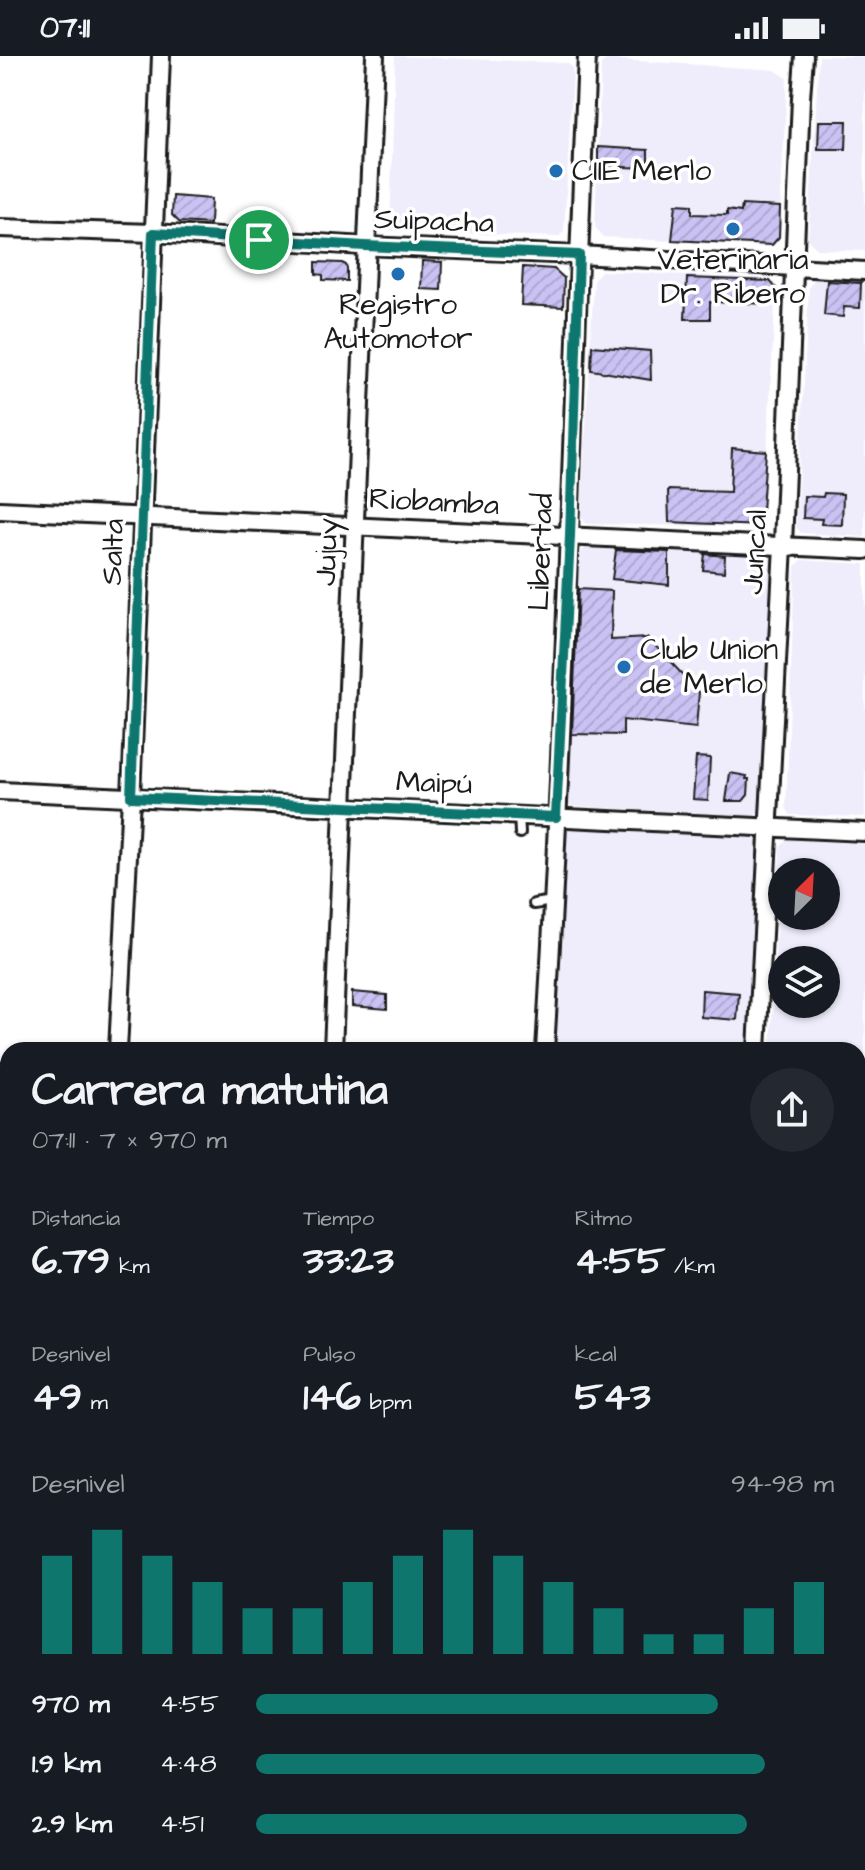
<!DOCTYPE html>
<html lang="es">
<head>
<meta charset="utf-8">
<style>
  body { margin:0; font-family:"Architects Daughter",sans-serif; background:#242831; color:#f1f3f6; height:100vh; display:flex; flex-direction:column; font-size:30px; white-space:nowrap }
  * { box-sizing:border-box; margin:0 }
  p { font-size:26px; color:#9ea1a6 }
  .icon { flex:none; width:44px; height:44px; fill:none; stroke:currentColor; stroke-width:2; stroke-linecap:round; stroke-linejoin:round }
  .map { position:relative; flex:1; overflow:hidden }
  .panel { position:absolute; left:0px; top:986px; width:866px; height:828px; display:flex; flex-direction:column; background:#171b24; border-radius:24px 24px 0 0; box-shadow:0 2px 6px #0004 }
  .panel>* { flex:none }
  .needle { width:52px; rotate:24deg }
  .tools { position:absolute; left:768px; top:802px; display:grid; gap:16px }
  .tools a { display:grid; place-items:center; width:72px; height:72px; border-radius:50%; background:#171b24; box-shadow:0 2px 6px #0004; font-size:40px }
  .pin { position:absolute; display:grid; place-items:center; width:68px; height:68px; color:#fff; margin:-34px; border:4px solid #fff; border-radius:50%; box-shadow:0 2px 8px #0007 }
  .round { display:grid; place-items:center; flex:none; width:84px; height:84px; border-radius:42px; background:#242831 }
  .summary { display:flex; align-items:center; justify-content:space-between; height:136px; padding:0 32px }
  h1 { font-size:44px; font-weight:700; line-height:60px }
  .figures { display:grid; grid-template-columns:repeat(3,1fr); gap:12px; height:136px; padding:8px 32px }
  .figures div { display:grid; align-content:center }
  .figures b { font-size:40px; font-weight:700 }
  .figures small { font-size:22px; font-weight:400 }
  .figures p { font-size:22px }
  .chart { height:224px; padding:16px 32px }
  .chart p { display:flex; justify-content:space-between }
  .chart svg { width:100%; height:144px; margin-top:8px; stroke:#0f766e; stroke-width:6 }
  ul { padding:0 32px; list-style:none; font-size:26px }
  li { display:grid; grid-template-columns:128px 96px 1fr; align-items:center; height:60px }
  li i { height:20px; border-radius:10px; background:#0f766e }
  .status { display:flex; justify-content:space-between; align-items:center; height:56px; padding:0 40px; background:#171b24; direction:ltr }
  .status svg { height:22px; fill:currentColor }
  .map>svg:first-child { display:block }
</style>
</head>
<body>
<div class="status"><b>07:11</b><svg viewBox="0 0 49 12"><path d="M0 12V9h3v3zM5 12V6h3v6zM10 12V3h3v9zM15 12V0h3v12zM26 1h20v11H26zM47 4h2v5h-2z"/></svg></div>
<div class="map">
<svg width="865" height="1814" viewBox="0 0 865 1814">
  <defs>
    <pattern id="building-hatch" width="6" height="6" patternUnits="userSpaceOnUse" patternTransform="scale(2)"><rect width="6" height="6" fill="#cbc2f4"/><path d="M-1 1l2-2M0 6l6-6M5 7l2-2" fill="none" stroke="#aea6d1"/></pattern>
  </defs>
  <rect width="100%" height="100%" fill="#fff"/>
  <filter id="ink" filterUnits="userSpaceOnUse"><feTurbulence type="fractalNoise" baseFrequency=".0125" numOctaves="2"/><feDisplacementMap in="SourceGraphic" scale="16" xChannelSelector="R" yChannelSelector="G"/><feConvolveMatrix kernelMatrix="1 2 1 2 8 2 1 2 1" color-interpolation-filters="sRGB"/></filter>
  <g filter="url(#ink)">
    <g fill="#efedfc" fill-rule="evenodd">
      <polygon points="395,0 568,7 573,14 564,176 558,181 390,175"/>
      <polygon points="819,0 865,0 865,195 817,193 808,184"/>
      <polygon points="607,3 775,14 787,22 779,182 770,191 603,181 595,171 601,8"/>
      <polygon points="601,215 766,223 776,231 763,469 760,471 586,468 581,460 594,223"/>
      <polygon points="814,224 865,226 865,481 801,477 796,471 809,231"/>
      <polygon points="588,490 767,497 774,505 763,753 754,760 571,750 566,744 576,500"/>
      <polygon points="802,504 865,508 865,761 790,759 786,751 795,510"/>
      <polygon points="572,767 752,776 760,785 748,994 553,994 563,779"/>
      <path d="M 787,783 L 865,788 L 865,1041 L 858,1041 L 858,994 L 771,994 L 780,791 ZM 782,816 L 826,816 L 826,860 L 782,860 ZM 782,904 L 826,904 L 826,948 L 782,948 Z"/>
      <polygon points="858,1070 865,1071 865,1321 858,1321"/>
      <rect x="858" y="1381" width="7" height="96"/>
      <rect x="858" y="1517" width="7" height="85"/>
      <polygon points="858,1627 865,1627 865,1743 858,1735"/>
      <polygon points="858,1772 865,1780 865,1814 793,1814 804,1806 858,1806"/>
    </g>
    <g fill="url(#building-hatch)" stroke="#1c1c1c" stroke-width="2">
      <polygon points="819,65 847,65 846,93 818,93"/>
      <polygon points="598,91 648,94 648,112 598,110"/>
      <polygon points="173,140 211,143 210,168 179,166 172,159"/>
      <polygon points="676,148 692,149 692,158 727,159 727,154 741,156 742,149 780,151 779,181 772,189 672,184"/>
      <polygon points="422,205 442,206 441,234 421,233"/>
      <polygon points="316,206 342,207 346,209 347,213 347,225 323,224 323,219 316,218"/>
      <polygon points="523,211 554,213 564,222 563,251 521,249"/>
      <polygon points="687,222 770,225 776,232 775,248 710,246 710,263 685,263"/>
      <polygon points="827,225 861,227 860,252 844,251 843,261 824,259"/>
      <polygon points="592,290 650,295 651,324 591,314"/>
      <polygon points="732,392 766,395 761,470 669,466 668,434 730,436"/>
      <polygon points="824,437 843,438 842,469 821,468 822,463 803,462 804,440 823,441"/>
      <polygon points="616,494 669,496 669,529 612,523"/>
      <polygon points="705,498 725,500 724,516 703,514"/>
      <polygon points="578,533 612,535 611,584 648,582 699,636 696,672 623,664 623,679 572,678"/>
      <polygon points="696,701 710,702 708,744 693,743"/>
      <polygon points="730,717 747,720 746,723 749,723 748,739 743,745 726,745"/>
      <polygon points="702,934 739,937 737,964 701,961"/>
      <polygon points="352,936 387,939 387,953 352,950"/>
    </g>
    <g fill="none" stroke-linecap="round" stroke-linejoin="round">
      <g stroke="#1c1c1c" stroke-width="14">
        <g id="service">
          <polyline points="519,759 520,777"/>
          <polyline points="534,848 553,845"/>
          <polyline points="760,935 773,935"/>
        </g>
      </g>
      <g stroke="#1c1c1c" stroke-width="22">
        <g id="minor">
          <polyline points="0,172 153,177 365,190 579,199 865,215"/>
          <polyline points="0,454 865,494"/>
          <polyline points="0,735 865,776"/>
          <polyline points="118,994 131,741 161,0"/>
          <path d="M 333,994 C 349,663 358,331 375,0"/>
          <path d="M 545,994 C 565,663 573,331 587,0"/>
          <polyline points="757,994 783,489 801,42 804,0"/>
          <polyline points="0,1016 8,1016"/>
          <polyline points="858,1056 865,1056"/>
          <polyline points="0,1296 8,1296"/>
          <polyline points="858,1338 865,1338"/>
          <polyline points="0,1577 8,1578"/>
          <polyline points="858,1616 865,1617"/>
          <polyline points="858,1751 865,1759"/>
          <polyline points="0,1795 8,1795"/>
          <polyline points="246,1806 421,1809 428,1806"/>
          <polyline points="75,1814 76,1806"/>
          <polyline points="503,1814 503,1806"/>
          <polyline points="721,1814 722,1806"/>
        </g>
      </g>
      <use href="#service" stroke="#fff" stroke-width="8"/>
      <use href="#minor" stroke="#fff" stroke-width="16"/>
    </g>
  </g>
  <g fill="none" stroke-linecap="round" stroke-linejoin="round" filter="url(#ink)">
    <g stroke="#fff" stroke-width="16">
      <polygon id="route" points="153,177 365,190 579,199 570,480 556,761 131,741"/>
    </g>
    <use href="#route" stroke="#0f766e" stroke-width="10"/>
  </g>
  <g fill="#1f6fb2" stroke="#fff" stroke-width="3">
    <circle cx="556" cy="115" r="8"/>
    <circle cx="733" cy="173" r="8"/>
    <circle cx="398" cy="218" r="8"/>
    <circle cx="624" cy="611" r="8"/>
  </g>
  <g text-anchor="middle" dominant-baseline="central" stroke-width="7" stroke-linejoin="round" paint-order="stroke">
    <g font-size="30" fill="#1c1c1c" stroke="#fff" text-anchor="start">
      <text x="572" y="115">CIIE Merlo</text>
      <text x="733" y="204" text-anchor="middle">Veterinaria<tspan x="733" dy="34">Dr. Ribero</tspan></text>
      <text x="398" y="249" text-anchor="middle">Registro<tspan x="398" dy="34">Automotor</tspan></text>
      <text x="640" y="594">Club Union<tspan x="640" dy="34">de Merlo</tspan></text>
    </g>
    <g font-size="30" fill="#1c1c1c" stroke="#fff">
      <text transform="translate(434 165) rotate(2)">Suipacha</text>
      <text transform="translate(434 446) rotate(3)">Riobamba</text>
      <text transform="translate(113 496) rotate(-88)">Salta</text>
      <text transform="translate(327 496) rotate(-88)">Jujuy</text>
      <text transform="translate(541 496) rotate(-88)">Libertad</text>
      <text transform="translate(755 496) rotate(-87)">Juncal</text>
      <text transform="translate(434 727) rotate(2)">Maipú</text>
    </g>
  </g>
</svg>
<div class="tools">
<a><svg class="needle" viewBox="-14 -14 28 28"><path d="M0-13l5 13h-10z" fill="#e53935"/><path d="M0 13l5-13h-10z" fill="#9ea1a6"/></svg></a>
<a><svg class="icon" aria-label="layers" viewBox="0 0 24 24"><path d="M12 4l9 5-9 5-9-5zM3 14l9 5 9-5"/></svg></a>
</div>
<div class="pin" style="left:259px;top:184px;background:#1e9e55"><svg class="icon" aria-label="arrive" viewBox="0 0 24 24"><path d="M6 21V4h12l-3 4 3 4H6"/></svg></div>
<section class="panel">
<div class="summary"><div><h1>Carrera matutina</h1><p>07:11 · 7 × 970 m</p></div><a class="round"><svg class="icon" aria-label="share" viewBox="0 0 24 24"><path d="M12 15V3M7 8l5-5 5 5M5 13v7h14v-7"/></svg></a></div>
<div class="figures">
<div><p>Distancia</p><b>6.79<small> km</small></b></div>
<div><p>Tiempo</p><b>33:23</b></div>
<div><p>Ritmo</p><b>4:55<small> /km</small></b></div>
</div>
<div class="figures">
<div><p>Desnivel</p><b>49<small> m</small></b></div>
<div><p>Pulso</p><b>146<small> bpm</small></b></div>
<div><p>kcal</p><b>543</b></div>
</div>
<div class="chart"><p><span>Desnivel</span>94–98 m</p>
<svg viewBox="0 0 160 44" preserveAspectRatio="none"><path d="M5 44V14M15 44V6M25 44V14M35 44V22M45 44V30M55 44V30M65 44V22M75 44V14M85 44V6M95 44V14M105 44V22M115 44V30M125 44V38M135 44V38M145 44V30M155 44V22"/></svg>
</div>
<ul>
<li><b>970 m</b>4:55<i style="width:80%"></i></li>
<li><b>1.9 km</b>4:48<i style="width:88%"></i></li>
<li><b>2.9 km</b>4:51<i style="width:85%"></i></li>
</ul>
</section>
</div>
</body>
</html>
